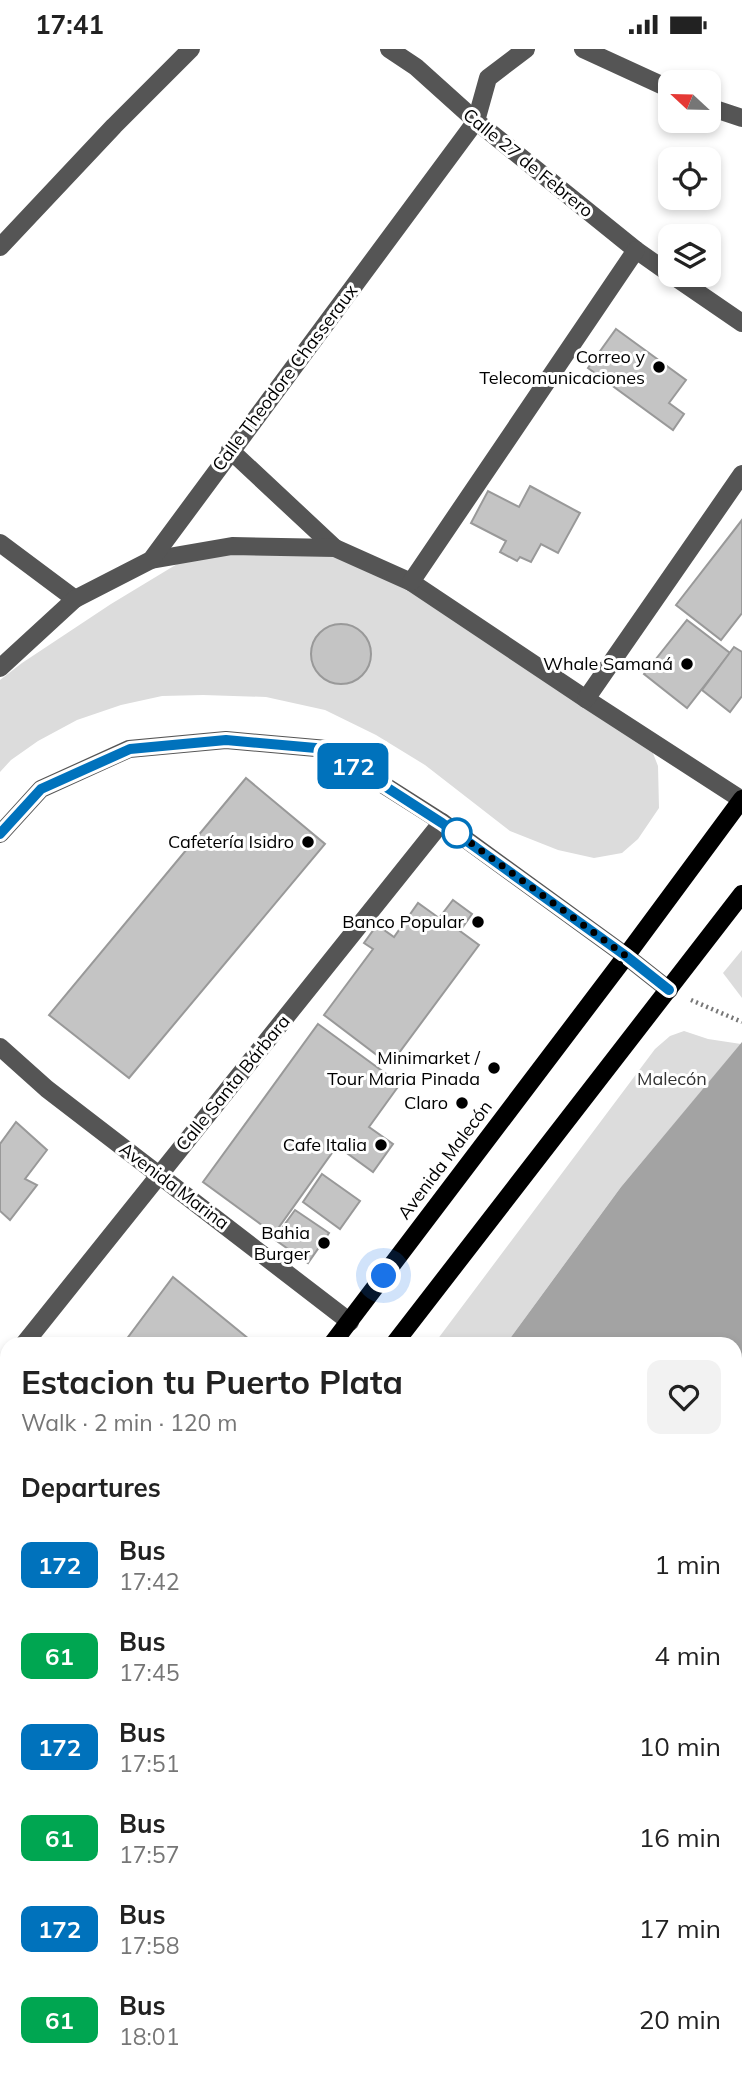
<!DOCTYPE html>
<meta charset="utf-8">
<style>
body{margin:0;font-family:Mulish,sans-serif;background:#f2f2f2;color:#222;height:100vh;display:flex;flex-direction:column;font-size:26px;white-space:nowrap}
*{box-sizing:border-box;margin:0}
p{font-size:23px;color:#767676}
.icon{flex:none;width:38px;height:38px;fill:none;stroke:currentColor;stroke-width:2;stroke-linecap:round;stroke-linejoin:round}
.map{position:relative;flex:1;overflow:hidden}
.details{position:absolute;left:0px;top:1288px;width:742px;height:742px;display:flex;flex-direction:column;background:#fff;border-radius:21px 21px 0 0;box-shadow:0 4px 10px #0003}
.details>*{flex:none}
.badge{padding:0 14px;border-radius:10px;font-size:24px;line-height:46px}
.needle{width:46px;rotate:292deg}
.tools{position:absolute;left:658px;top:21px;display:grid;gap:14px}
.tools a{display:grid;place-items:center;width:63px;height:63px;border-radius:14px;background:#fff;box-shadow:0 4px 10px #0003;font-size:35px}
.you{position:absolute;width:35px;height:35px;margin:-18px;border:5px solid #fff;border-radius:50%;background:#1a73e8;box-shadow:0 0 0 10px #1a73e833}
.map>.badge{position:absolute;translate:-50% -50%;box-shadow:0 0 0 4px #fff}
h2{padding:0 21px;font-size:26px;line-height:63px}
.round{display:grid;place-items:center;flex:none;width:74px;height:74px;border-radius:14px;background:#f2f2f2}
.head{display:flex;align-items:center;justify-content:space-between;height:119px;padding:0 21px}
h1{font-size:33px;font-weight:700;line-height:52px}
ul{padding:0;list-style:none}
li{display:flex;align-items:center;gap:21px;height:91px;padding:0 21px}
li div{flex:1}
li b{display:block;font-size:26px}
li em{font-style:normal}
li .badge{min-width:77px;font-weight:700;text-align:center}
.status{display:flex;justify-content:space-between;align-items:center;height:49px;padding:0 35px;background:#fff;direction:ltr}
.status svg{height:19px;fill:currentColor}
.map>svg:first-child{display:block}
.green{fill:#dcdcdc}
.water{fill:#a3a3a3}
.building{fill:#c4c4c4;stroke:#999;stroke-width:2}
.lines{fill:none;stroke-linecap:round;stroke-linejoin:round}
.path{stroke:#777;stroke-width:4.5;stroke-dasharray:2 3.5;stroke-linecap:butt}
.minor{stroke:#555;stroke-width:18}
.major{stroke:#000;stroke-width:18}
.line-casing{stroke:#fff;stroke-width:16}
.line{stroke:#0072bc;stroke-width:10}
.walk{stroke:#000;stroke-width:7;stroke-dasharray:0 12.6}
.poi-dot{fill:#000;stroke:#fff;stroke-width:2.5}
.stop-dot{fill:#fff;stroke:#0072bc;stroke-width:3.5}
.labels{text-anchor:middle;stroke-width:6;stroke-linejoin:round;paint-order:stroke}
.street-label{font-size:18px;fill:#000;stroke:#fff}
.poi-label{font-size:18px;fill:#000;stroke:#fff;text-anchor:end}
.park-label{font-size:18px;fill:#333;stroke:#fff}
</style>
<div class="status"><b>17:41</b><svg viewBox="0 0 49 12"><path d="M0 12V9h3v3zM5 12V6h3v6zM10 12V3h3v9zM15 12V0h3v12zM26 1h20v11H26zM47 4h2v5h-2z"/></svg></div>
<div class="map">
<svg width="742" height="2030" viewBox="0 0 742 2030">
<rect width="100%" height="100%" fill="#fff"/>
<!-- green -->
<g class="green">
<path d="M246 496 365 512 645 684 658 717 659 759 638 790 622 804 594 809 558 801 510 782 425 716 376 686 325 661 266 648 203 646 162 647 121 656 77 671 38 692 11 711 0 723V631L22 614 111 555 192 506Z"/>
<path d="M742 901V949L723 924Z"/>
<path d="M684 982 708 990 741 995 621 1138 506 1295H434L655 1000 670 987Z"/>
<path d="M23 2023H206L209 2030H23Z"/>
</g>
<!-- water -->
<path class="water" d="M742 993V2030H209L206 2023H735V1295H506L621 1138Z"/>
<!-- building -->
<g class="building">
<path d="M616 280 686 331 669 354 684 365 673 381 588 319Z"/>
<path d="M530 437 580 464 558 504 541 495 531 513 520 508 517 512 500 503 506 492 471 474 488 442 519 458Z"/>
<path d="M742 471V564L721 591 676 556Z"/>
<path d="M687 571 730 604 687 659 644 625Z"/>
<circle cx="341" cy="605" r="30"/>
<path d="M734 598 742 603V647L730 663 702 641Z"/>
<path d="M246 729 325 795 129 1029 49 966Z"/>
<path d="M453 851 472 865 460 882 479 896 390 1016 324 966 373 900 364 894 377 876 394 888 418 854 439 869Z"/>
<path d="M318 975 400 1035 369 1078 393 1095 373 1123 337 1097 274 1185 203 1133Z"/>
<path d="M16 1073 47 1101 25 1130 37 1136 10 1171 0 1162V1095Z"/>
<path d="M322 1125 360 1152 340 1180 303 1153Z"/>
<path d="M295 1161 329 1184 308 1214 274 1190Z"/>
<path d="M173 1228 255 1295H123Z"/>
<path d="M0 1489 7 1495V1615L0 1625Z"/>
</g>
<g class="lines">
<!-- path -->
<path class="path" d="M691 951 742 973"/>
<!-- minor -->
<g class="minor">
<path d="M389 0 416 18 476 72 636 201 670 225"/>
<path d="M583 0 670 40"/>
<path d="M709 58 742 69"/>
<path d="M0 198 114 77 191 0"/>
<path d="M672 226 742 274"/>
<path d="M230 401 335 499"/>
<path d="M0 494 75 550"/>
<path d="M151 511 232 497 335 499 411 533 586 650 742 751"/>
<path d="M411 533 636 201"/>
<path d="M0 619 75 550 151 511 476 72 488 29 526 0"/>
<path d="M586 650 742 425"/>
<path d="M0 785 41 740 129 700 226 691 327 700 442 773 626 907 669 941"/>
<path d="M0 998 47 1040 350 1273"/>
<path d="M24 1295 442 773"/>
<path d="M0 1325 7 1316"/>
<path d="M0 1444 7 1450"/>
<path d="M0 1781 7 1788"/>
<path d="M0 1857 7 1858"/>
</g>
<!-- major -->
<g class="major">
<path d="M332 1295 626 907 742 750"/>
<path d="M394 1295 742 845"/>
<path d="M0 1752 7 1739"/>
<path d="M0 1912 7 1885"/>
</g>
</g>
<g class="lines">
<!-- line casing -->
<g class="line-casing">
<path id="line" d="M0 785 41 740 130 700 226 691 327 700 442 774 626 907 669 941"/>
</g>
<!-- line -->
<use href="#line" class="line"/>
<!-- walk -->
<path class="walk" d="M384 1227 626 907 457 784"/>
</g>
<!-- markers -->
<g class="poi-dot">
<circle cx="659" cy="318" r="7"/>
<circle cx="687" cy="615" r="7"/>
<circle cx="308" cy="793" r="7"/>
<circle cx="478" cy="873" r="7"/>
<circle cx="494" cy="1019" r="7"/>
<circle cx="462" cy="1054" r="7"/>
<circle cx="381" cy="1096" r="7"/>
<circle cx="324" cy="1194" r="7"/>
</g>
<circle class="stop-dot" cx="457" cy="784" r="14"/>
<g class="labels">
<!-- street labels -->
<g class="street-label">
<text transform="translate(528 114) rotate(39)" y="6">Calle 27 de Febrero</text>
<text transform="translate(285 329) rotate(-53)" y="6">Calle Theodore Chasseraux</text>
<text transform="translate(233 1034) rotate(-51)" y="6">Calle Santa Bárbara</text>
<text transform="translate(445 1111) rotate(-53)" y="6">Avenida Malecón</text>
<text transform="translate(174 1137) rotate(37)" y="6">Avenida Marina</text>
</g>
<!-- poi labels -->
<g class="poi-label">
<text x="645" y="314">Correo y<tspan x="645" dy="21">Telecomunicaciones</tspan></text>
<text x="673" y="621">Whale Samaná</text>
<text x="294" y="799">Cafetería Isidro</text>
<text x="464" y="879">Banco Popular</text>
<text x="480" y="1015">Minimarket /<tspan x="480" dy="21">Tour Maria Pinada</tspan></text>
<text x="448" y="1060">Claro</text>
<text x="367" y="1102">Cafe Italia</text>
<text x="310" y="1190">Bahia<tspan x="310" dy="21">Burger</tspan></text>
</g>
<!-- park labels -->
<g class="park-label">
<text x="672" y="1036">Malecón</text>
</g>
</g>
</svg>
<div class="tools">
<a><svg class="needle" viewBox="-14 -14 28 28"><path d="M0-13l5 13h-10z" fill="#e53935"/><path d="M0 13l5-13h-10z" fill="#767676"/></svg></a>
<a><svg class="icon" aria-label="locate" viewBox="0 0 24 24"><circle cx="12" cy="12" r="6"/><path d="M12 2v4M12 18v4M2 12h4M18 12h4"/></svg></a>
<a><svg class="icon" aria-label="layers" viewBox="0 0 24 24"><path d="M12 4l9 5-9 5-9-5zM3 14l9 5 9-5"/></svg></a>
</div>
<div class="you" style="left:384px;top:1227px"></div>
<b class="badge" style="left:353px;top:717px;background:#0072bc;color:#fff">172</b>
<section class="details">
<div class="head"><div><h1>Estacion tu Puerto Plata</h1><p>Walk · 2 min · 120 m</p></div><a class="round"><svg class="icon" aria-label="heart" viewBox="0 0 24 24"><path d="M12 20l-8-8c-3-5 5-10 8-4 3-6 11-1 8 4z"/></svg></a></div>
<h2>Departures</h2>
<ul>
<li><span class="badge" style="background:#0072bc;color:#fff">172</span><div><b>Bus</b><p>17:42</p></div><em>1 min</em></li>
<li><span class="badge" style="background:#00a651;color:#fff">61</span><div><b>Bus</b><p>17:45</p></div><em>4 min</em></li>
<li><span class="badge" style="background:#0072bc;color:#fff">172</span><div><b>Bus</b><p>17:51</p></div><em>10 min</em></li>
<li><span class="badge" style="background:#00a651;color:#fff">61</span><div><b>Bus</b><p>17:57</p></div><em>16 min</em></li>
<li><span class="badge" style="background:#0072bc;color:#fff">172</span><div><b>Bus</b><p>17:58</p></div><em>17 min</em></li>
<li><span class="badge" style="background:#00a651;color:#fff">61</span><div><b>Bus</b><p>18:01</p></div><em>20 min</em></li>
</ul>
</section>
</div>
